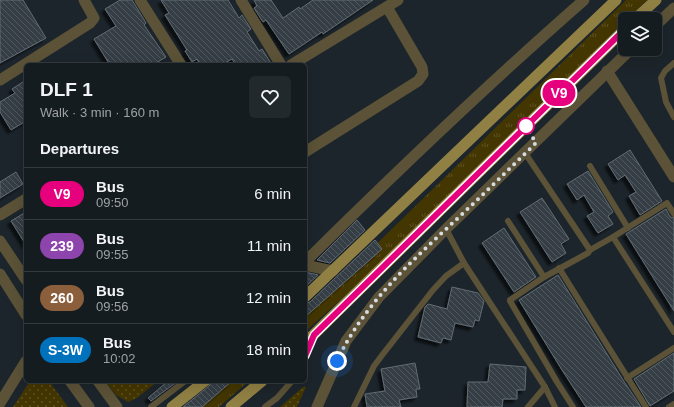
<!DOCTYPE html>
<meta charset="utf-8">
<style>
body{margin:0;font-family:Arial,sans-serif;background:#22292d;color:#f1f3f6;height:100vh;display:flex;flex-direction:column;font-size:15px;white-space:nowrap}
*{box-sizing:border-box;margin:0}
p{font-size:13px;color:#9da1a5}
.icon{flex:none;width:22px;height:22px;fill:none;stroke:currentColor;stroke-width:2;stroke-linecap:round;stroke-linejoin:round}
.map{position:relative;flex:1;overflow:hidden}
.details{position:absolute;left:24px;top:63px;width:283px;height:320px;display:flex;flex-direction:column;background:#151c20;border-radius:6px;box-shadow:0 4px 16px #0002,0 0 0 1px #343a3e}
.details>*{flex:none}
.badge{padding:0 8px;border-radius:13px;font-size:14px;line-height:26px}
.buttons{position:absolute;left:618px;top:12px;display:grid;gap:8px}
.buttons a{display:grid;place-items:center;width:44px;height:44px;border-radius:6px;background:#151c20;box-shadow:0 4px 16px #0002,0 0 0 1px #343a3e;font-size:20px}
.you{position:absolute;width:20px;height:20px;margin:-10px;border:3px solid #fff;border-radius:50%;background:#1a73e8;box-shadow:0 0 0 6px #1a73e833}
.map>.badge{position:absolute;translate:-50% -50%;box-shadow:0 0 0 2px #fff}
h2{padding:0 16px;font-size:15px;line-height:36px}
.round{display:grid;place-items:center;flex:none;width:42px;height:42px;border-radius:6px;background:#22292d}
.overview{display:flex;align-items:center;justify-content:space-between;height:68px;padding:0 16px}
h1{font-size:19px;font-weight:600;line-height:30px}
ul{padding:0;list-style:none}
li{display:flex;align-items:center;gap:12px;height:52px;padding:0 16px;border-top:1px solid #343a3e}
li div{flex:1}
li b{display:block;font-size:15px}
li em{font-style:normal}
li .badge{min-width:44px;font-weight:700;text-align:center}
.map>svg:first-child{display:block}
.grass{fill:url(#grass-tufts)}
.park{fill:url(#park-dots)}
.building{fill:url(#building-back-hatch);stroke:#626c74;filter:url(#shadow)}
.lines{fill:none;stroke-linecap:round;stroke-linejoin:round}
.service{stroke:#5b5237;stroke-width:6}
.minor{stroke:#5b5237;stroke-width:11}
.tertiary{stroke:#5b5237;stroke-width:11}
.primary{stroke:#918044;stroke-width:11}
.line-casing{stroke:#fff;stroke-width:9}
.line{stroke:#e6007e;stroke-width:6}
.walk{stroke:#d6dce0;stroke-width:4;stroke-dasharray:0 7.2}
.stop-dot{fill:#fff;stroke:#e6007e;stroke-width:2}
</style>
<div class="map">
<svg width="674" height="407" viewBox="0 0 674 407">
<defs>
<pattern id="grass-tufts" width="24" height="20" patternUnits="userSpaceOnUse"><rect width="24" height="20" fill="#443600"/><path d="M3 7l-1-3M5 7V3M7 7l1-3M15 17l-1-3M17 17v-4M19 17l1-3" fill="none" stroke="#5e5225"/></pattern>
<pattern id="park-dots" width="8" height="8" patternUnits="userSpaceOnUse"><rect width="8" height="8" fill="#443600"/><path d="M2 2h.1M6 6h.1" fill="none" stroke="#5e5225" stroke-width="1.8" stroke-linecap="round"/></pattern>
<pattern id="building-back-hatch" width="6" height="6" patternUnits="userSpaceOnUse"><rect width="6" height="6" fill="#343d44"/><path d="M-1 5l2 2M0 0l6 6M5-1l2 2" fill="none" stroke="#51585f"/></pattern>
<filter id="shadow"><feDropShadow dx="-3.5" dy="3.5" stdDeviation="1" flood-color="#0009"/></filter>
</defs>
<rect width="100%" height="100%" fill="#1c252b"/>
<!-- grass -->
<g class="grass">
<path d="M626 0H647L627 19H625V21L372 271 305 332V314Z"/>
<path d="M230 381H249L219 407H197Z"/>
</g>
<!-- park -->
<g class="park">
<path d="M30 381H49L68 407H13Z"/>
<path d="M105 381H158L137 398 128 402 116 395Z"/>
<path d="M303 387H306L297 407H280Z"/>
</g>
<!-- building -->
<g class="building">
<path d="M0 0H23L46 38 0 63Z"/>
<path d="M120 0H132L146 23 144 25 166 57 153 65H110L94 39 116 26 105 9Z"/>
<path d="M161 0H228L239 18 242 15 251 29 247 32 259 51 262 49 272 65H236L232 59 221 65H200L197 59 192 62 185 51 187 50 165 15 169 13Z"/>
<path d="M254 0H271L283 18 299 7 300 9 313 0H373L323 34 322 32 289 54 266 20 263 22 254 8 257 6Z"/>
<path d="M26 80V121L11 130 0 112V102L15 93 12 89Z"/>
<path d="M630 150 662 201 640 215 629 196 636 192 625 175 618 180 608 164Z"/>
<path d="M588 171 613 212 608 216 613 224 598 233 587 216 594 212 584 195 577 200 567 184Z"/>
<path d="M16 172 23 184 0 198V182Z"/>
<path d="M542 198 569 239 561 244 566 253 552 262 520 212Z"/>
<path d="M666 209 670 217 674 218V311L626 234Z"/>
<path d="M26 212V245L11 221Z"/>
<path d="M357 220 365 230 330 263 317 260Z"/>
<path d="M504 228 536 277 514 292 482 243Z"/>
<path d="M375 240 382 249 305 317V304L310 302Z"/>
<path d="M305 272 318 275 305 287Z"/>
<path d="M558 275 623 380 641 407H586L562 370 519 300Z"/>
<path d="M452 287 478 293 484 301 479 321 475 320 473 327 455 323 451 340 443 338 441 343 418 337 425 307 428 304 447 309Z"/>
<path d="M674 353V391L650 406 634 379Z"/>
<path d="M415 363 420 389H416L417 397 399 400 401 407H367L365 394 385 391 381 369Z"/>
<path d="M490 364 526 367 525 390H517V399H503L502 407H467L468 382H488Z"/>
<path d="M168 381H178L151 401 148 398Z"/>
<path d="M212 381H232L202 407H183L209 386Z"/>
</g>
<g class="lines">
<!-- service -->
<g class="service">
<path d="M674 63 665 71 661 78 666 102 674 117"/>
<path d="M525 153 590 250 588 253 544 277 510 300V301L557 382 573 407"/>
<path d="M590 166 628 228"/>
<path d="M508 221 544 277"/>
<path d="M446 229 464 263 545 387 555 407"/>
<path d="M613 237 667 203 674 214"/>
<path d="M590 250 613 237 674 332"/>
<path d="M559 268 646 407"/>
<path d="M305 356 312 340"/>
<path d="M627 378 674 348"/>
<path d="M151 407 185 381"/>
<path d="M265 407 277 398 292 381"/>
<path d="M354 407 374 366 383 354 433 290 446 276 464 263"/>
<path d="M528 407 545 387"/>
<path d="M669 407 674 404"/>
</g>
<!-- minor -->
<g class="minor">
<path d="M140 0 181 65"/>
<path d="M241 0 281 65"/>
<path d="M291 65 398 0"/>
<path d="M0 80 90 23 94 18 84 0"/>
<path d="M305 152 418 81 423 74 422 67 387 7"/>
<path d="M0 215 26 199"/>
<path d="M305 265 333 271"/>
</g>
<!-- tertiary -->
<g class="tertiary">
<path d="M655 26 674 8"/>
<path d="M607 71 674 177"/>
<path d="M0 241 26 280"/>
<path d="M305 262C396 172 488 84 584 0"/>
<path d="M0 274 26 315"/>
<path d="M70 381 89 407"/>
<path d="M98 381 117 407"/>
<path d="M0 403 26 361"/>
<path d="M317 407 346 341 379 297 446 229 631 49"/>
</g>
<!-- primary -->
<g class="primary">
<path d="M635 19 656 0"/>
<path d="M305 297 616 0"/>
<path d="M305 343 625 29"/>
<path d="M172 407 205 381"/>
<path d="M231 407 262 381"/>
</g>
</g>
<g class="lines">
<!-- line casing -->
<g class="line-casing">
<path id="line" d="M305 356 314 335 625 29"/>
</g>
<!-- line -->
<use href="#line" class="line"/>
<!-- walk -->
<path class="walk" d="M337 361C364 303 413 260 459 217 485 193 510 168 536 143L526 126"/>
</g>
<!-- markers -->
<circle class="stop-dot" cx="526" cy="126" r="8"/>
</svg>
<div class="buttons">
<a><svg class="icon" aria-label="layers" viewBox="0 0 24 24"><path d="M12 4l9 5-9 5-9-5zM3 14l9 5 9-5"/></svg></a>
</div>
<div class="you" style="left:337px;top:361px"></div>
<b class="badge" style="left:559px;top:93px;background:#e6007e;color:#fff">V9</b>
<section class="details">
<div class="overview"><div><h1>DLF 1</h1><p>Walk · 3 min · 160 m</p></div><a class="round"><svg class="icon" aria-label="heart" viewBox="0 0 24 24"><path d="M12 20l-8-8c-3-5 5-10 8-4 3-6 11-1 8 4z"/></svg></a></div>
<h2>Departures</h2>
<ul>
<li><span class="badge" style="background:#e6007e;color:#fff">V9</span><div><b>Bus</b><p>09:50</p></div><em>6 min</em></li>
<li><span class="badge" style="background:#8e44ad;color:#fff">239</span><div><b>Bus</b><p>09:55</p></div><em>11 min</em></li>
<li><span class="badge" style="background:#8b5e3c;color:#fff">260</span><div><b>Bus</b><p>09:56</p></div><em>12 min</em></li>
<li><span class="badge" style="background:#0072bc;color:#fff">S-3W</span><div><b>Bus</b><p>10:02</p></div><em>18 min</em></li>
</ul>
</section>
</div>
